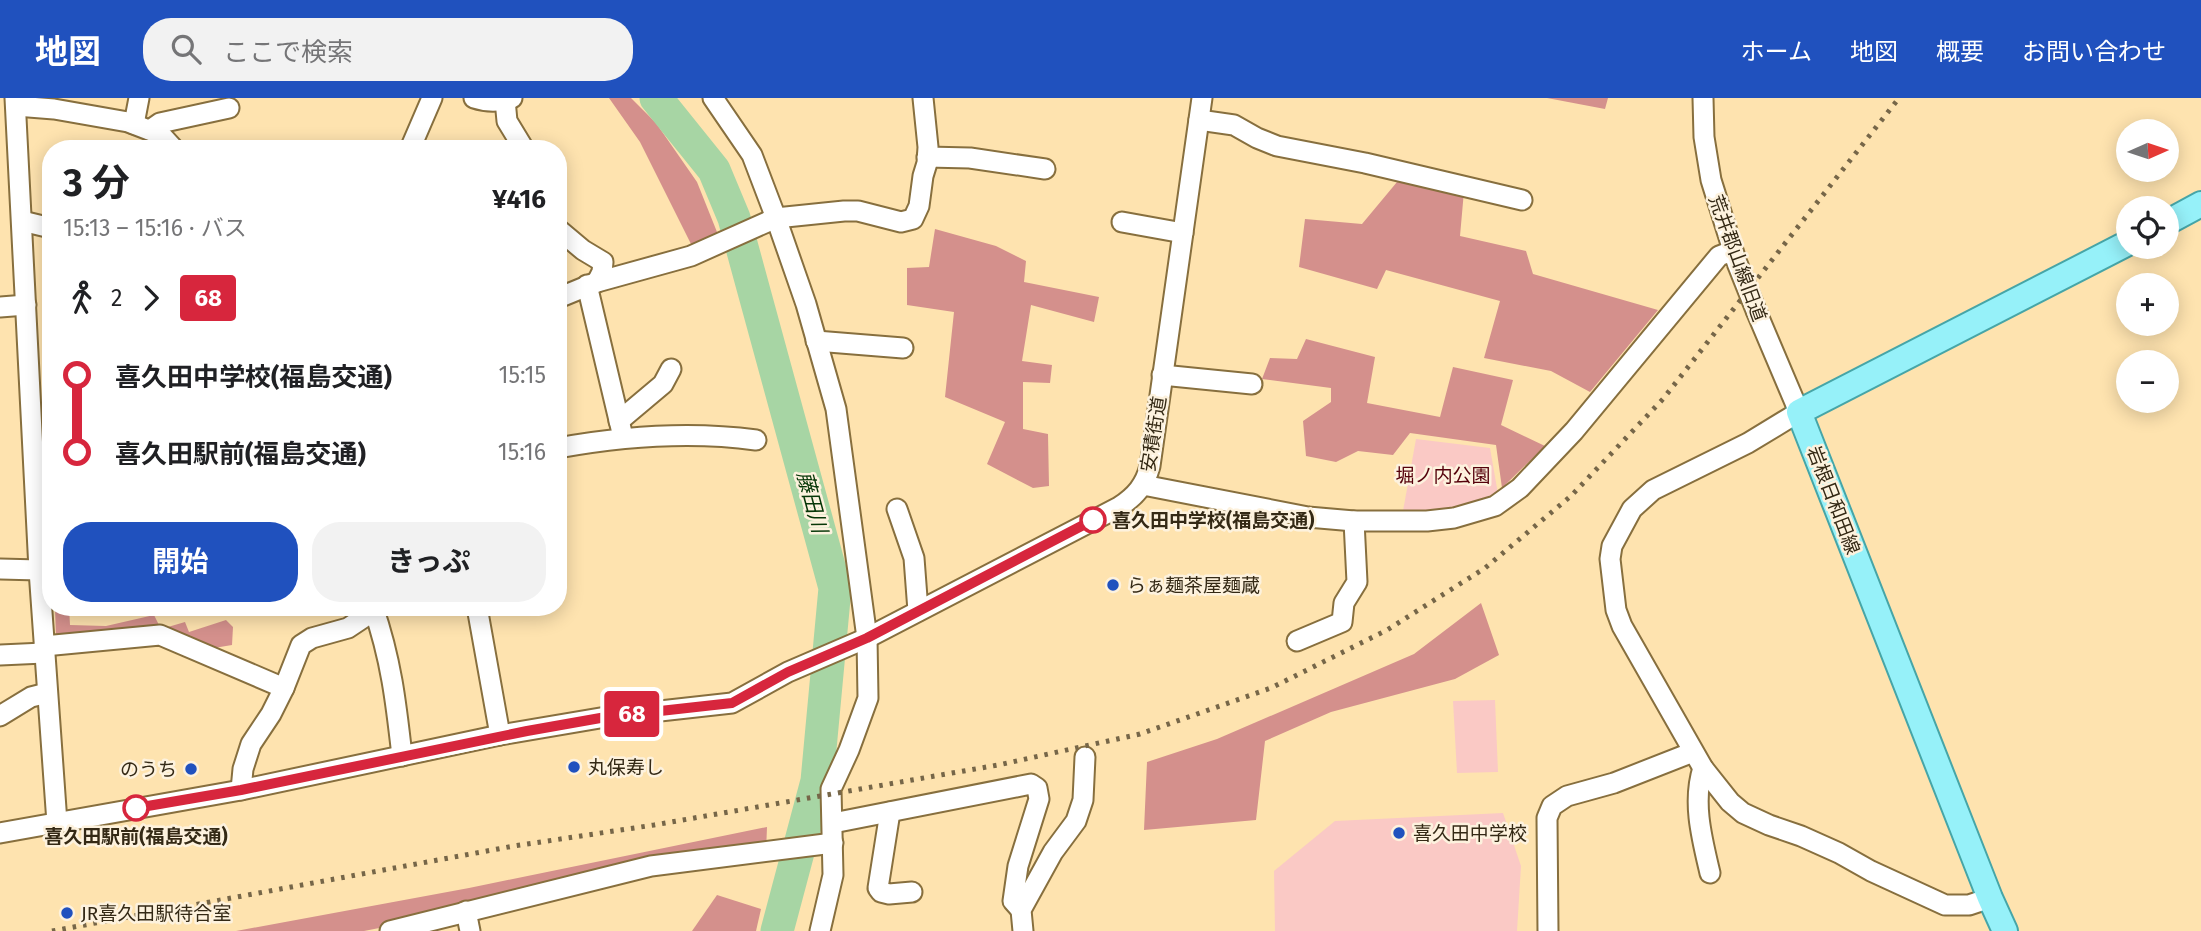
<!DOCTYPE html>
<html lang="ja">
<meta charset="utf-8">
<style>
body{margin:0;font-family:"Fira Sans","Noto Sans JP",sans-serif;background:#f2f2f2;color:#202124;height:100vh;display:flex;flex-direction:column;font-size:26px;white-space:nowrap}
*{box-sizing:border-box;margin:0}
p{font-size:23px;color:#757577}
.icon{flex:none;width:38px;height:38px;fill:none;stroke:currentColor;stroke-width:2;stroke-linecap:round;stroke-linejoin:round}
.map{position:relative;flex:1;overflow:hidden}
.side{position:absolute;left:42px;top:42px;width:525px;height:476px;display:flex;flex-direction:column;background:#fff;border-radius:28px;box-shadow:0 4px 18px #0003}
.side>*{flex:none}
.badge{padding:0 14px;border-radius:5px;font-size:24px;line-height:46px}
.needle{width:46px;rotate:87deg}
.tools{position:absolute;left:2116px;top:21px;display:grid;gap:14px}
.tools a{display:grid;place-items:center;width:63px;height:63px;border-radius:50%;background:#fff;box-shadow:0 4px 18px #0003;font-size:35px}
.map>.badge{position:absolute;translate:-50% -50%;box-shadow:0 0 0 4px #fff}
.legs{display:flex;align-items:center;gap:10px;height:77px;padding:0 21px;font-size:23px}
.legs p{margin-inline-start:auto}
.headline{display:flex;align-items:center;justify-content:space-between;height:119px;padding:0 21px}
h1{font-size:38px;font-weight:700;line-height:52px}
.action{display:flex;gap:14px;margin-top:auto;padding:14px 21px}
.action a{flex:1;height:80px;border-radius:28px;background:#2051be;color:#fff;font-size:28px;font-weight:700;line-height:80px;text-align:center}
.action a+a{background:#f2f2f2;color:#202124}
ul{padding:0 21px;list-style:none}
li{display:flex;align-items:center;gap:24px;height:77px;font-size:26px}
li i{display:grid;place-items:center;width:10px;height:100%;margin:0 9px;background:currentColor}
li i::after{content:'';width:18px;height:18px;margin:-9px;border:5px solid;border-radius:50%;background:#fff}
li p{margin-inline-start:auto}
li:first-child i{background:linear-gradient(#0000 50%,currentColor 0)}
li:last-child i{background:linear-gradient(currentColor 50%,#0000 0)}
header{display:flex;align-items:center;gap:42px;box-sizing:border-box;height:98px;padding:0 35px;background:#2051be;color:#fff}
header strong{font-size:33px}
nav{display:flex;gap:38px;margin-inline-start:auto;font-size:24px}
.search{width:490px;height:63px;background:#f2f2f2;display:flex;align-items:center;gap:18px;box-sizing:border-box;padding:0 24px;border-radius:28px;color:#757577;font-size:26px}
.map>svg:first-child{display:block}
.green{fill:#fac9c5}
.forest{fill:#d4908c}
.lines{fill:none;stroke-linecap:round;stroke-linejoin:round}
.river{stroke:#a7d5a4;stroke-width:33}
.minor-casing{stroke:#876f3e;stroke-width:23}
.major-casing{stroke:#46a5a7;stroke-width:28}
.minor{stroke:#fff;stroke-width:19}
.major{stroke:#96f1f9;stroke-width:24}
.rail{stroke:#766648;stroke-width:5;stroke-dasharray:3.5 7;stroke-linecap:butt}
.minor-bridge-casing{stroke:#876f3e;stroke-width:23;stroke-linecap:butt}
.minor-bridge{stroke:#fff;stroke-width:19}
.line-1-casing{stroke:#fff;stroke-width:16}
.line-1{stroke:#d7263d;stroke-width:10}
.stop-1-dot{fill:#fff;stroke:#d7263d;stroke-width:3.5}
.poi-dot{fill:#2051be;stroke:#fdf2de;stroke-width:2.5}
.labels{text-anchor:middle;stroke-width:5;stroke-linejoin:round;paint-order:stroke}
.street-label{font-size:19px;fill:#342915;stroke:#fdf2de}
.park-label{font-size:19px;fill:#55010b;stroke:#fdf2de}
.stop-label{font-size:19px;font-weight:bold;fill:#342915;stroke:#fdf2de;text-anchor:start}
.poi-label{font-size:19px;fill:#342915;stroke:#fdf2de;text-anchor:start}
.water-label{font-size:21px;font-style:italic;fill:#063707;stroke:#fdf2de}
</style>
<header>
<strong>地図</strong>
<div class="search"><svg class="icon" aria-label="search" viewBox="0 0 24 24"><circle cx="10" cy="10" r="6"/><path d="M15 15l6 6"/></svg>ここで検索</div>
<nav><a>ホーム</a><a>地図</a><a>概要</a><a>お問い合わせ</a></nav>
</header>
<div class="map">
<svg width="2201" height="833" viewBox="0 0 2201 833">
<rect width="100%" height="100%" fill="#fee3af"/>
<!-- green -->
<g class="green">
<path d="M1416 341 1490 350 1498 396 1426 417 1403 413Z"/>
<path d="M1495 602 1498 674 1457 675 1453 603Z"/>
<path d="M1503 715 1521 768 1517 833H1275L1274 773 1335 723Z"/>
</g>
<!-- forest -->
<g class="forest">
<path d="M609 0H631L656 25 697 84 719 139 693 150 640 44Z"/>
<path d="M1547 0H1608L1605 11Z"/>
<path d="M1397 84 1464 93 1460 138 1526 153 1533 176 1658 212 1590 294 1551 273 1484 260 1500 203 1386 172 1377 191 1299 169 1305 121 1362 126Z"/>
<path d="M935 131 996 148 1026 163 1024 184 1099 199 1094 224 1031 207 1022 263 1052 267 1050 285 1023 284V331L1048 336 1049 388 1033 390 987 366 1005 324 945 299 954 214 907 207V170L929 169Z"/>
<path d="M1306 241 1375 259 1367 305 1440 319 1453 269 1513 282 1501 327 1545 348 1502 390 1496 347 1410 335 1393 357 1358 353 1336 364 1306 358 1303 323 1331 304V290L1262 281 1270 260 1297 261Z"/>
<path d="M1481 505 1499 557 1455 581 1331 614 1265 643 1256 722 1144 732 1147 664 1217 641 1414 556Z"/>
<path d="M55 509H69L70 527 106 528 154 517 161 531 185 524 189 534 226 522 233 529 232 547 214 550 157 533 56 540Z"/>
<path d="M767 729 766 754 364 833H236L469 790Z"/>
<path d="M717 797 761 811 756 833H692Z"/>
</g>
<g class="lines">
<!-- river -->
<path class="river" d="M656 0 714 72 734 120 835 490 817 683 777 833"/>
<!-- minor casing -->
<g class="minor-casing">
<g id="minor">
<path d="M15 0 39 472 57 725"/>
<path d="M474 0C486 4 500 4 512 0"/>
<path d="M713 0 752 57 776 120 806 206 836 311 867 540 868 600 849 652 831 691 833 777 820 833"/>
<path d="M1703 0 1704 39 1711 82 1736 162"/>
<path d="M505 2 507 23 524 51"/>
<path d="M16 8 54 11 128 24 154 34 163 39 174 51"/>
<path d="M1199 22 1234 27 1257 40 1277 48 1365 65 1522 102"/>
<path d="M134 26 139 0"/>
<path d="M150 32 160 25 229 10"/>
<path d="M410 51 432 0"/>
<path d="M927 59 970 60 1045 71"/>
<path d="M22 123 51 130"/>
<path d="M1122 124 1183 135"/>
<path d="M558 131 583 152 603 164 602 174 597 184"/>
<path d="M587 187 623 339"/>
<path d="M558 200 597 184 691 158 776 120 844 113H858L901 124 913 121 919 108 923 78 927 65 928 49 923 0"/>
<path d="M0 209 26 207"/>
<path d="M1757 215 1799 314 1748 345 1653 392 1632 411 1612 448 1610 461 1616 512 1622 528 1703 670 1730 704 1743 715 1769 727 1801 738 1839 755 1871 773 1945 807H1969L1990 800"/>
<path d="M816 243 903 250"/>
<path d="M1162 277 1252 286"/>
<path d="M619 323 663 286 671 271"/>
<path d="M558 350C624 338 689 333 756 342"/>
<path d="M1143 387 1308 419 1354 423H1427L1454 420 1495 408 1520 390 1574 333 1719 158 1732 153"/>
<path d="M897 411 914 460 918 513"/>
<path d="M0 471 39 472"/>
<path d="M373 509C391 561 396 604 402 658"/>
<path d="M477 509 500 637"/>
<path d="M1297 543 1342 524 1344 505 1357 484 1354 423"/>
<path d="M44 548 160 537 284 590 301 547 312 540 348 530 363 520 373 509"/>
<path d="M0 557 44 555"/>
<path d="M0 618 31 599 47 595"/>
<path d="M1703 670C1692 704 1702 741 1710 775"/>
<path d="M241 692 243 671 251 646 271 616 284 590"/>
<path d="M890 714 878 790 881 794 889 796 912 794"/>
<path d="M833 725 1031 686 1037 690 1039 701 1018 768 1013 803 1021 812"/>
<path d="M0 735 241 692 500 637 606 619 732 605 788 574 867 540 1119 409C1136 398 1145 387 1150 368L1202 0"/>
<path d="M466 813 470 833"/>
<path d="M390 833 651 768 833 745"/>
<path d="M1023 833 1021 812 1053 754 1076 723 1083 702 1085 659"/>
<path d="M1548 833 1547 720 1552 708 1567 698 1614 685 1693 654"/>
</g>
</g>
<!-- major casing -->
<g class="major-casing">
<g id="major">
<path d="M2166 125 2201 106"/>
<path d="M2005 833 1990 800 1799 314 2128 145"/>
</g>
</g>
<!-- minor -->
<use href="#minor" class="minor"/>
<!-- major -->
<use href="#major" class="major"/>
<!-- rail -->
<path class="rail" d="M52 833 514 748 654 727 998 667 1140 636 1271 590 1387 532 1485 470 1571 398 1663 301 1899 0"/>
<!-- minor-bridge casing -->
<g class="minor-bridge-casing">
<path id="minor-bridge" d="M1737 165 1757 215"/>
</g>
<!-- minor-bridge -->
<use href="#minor-bridge" class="minor-bridge"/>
</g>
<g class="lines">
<!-- line-1 casing -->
<g class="line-1-casing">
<path id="line-1" d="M136 710 241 692 527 633 606 619 732 605 788 574 867 540 1093 422"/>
</g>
<!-- line-1 -->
<use href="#line-1" class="line-1"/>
</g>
<!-- markers -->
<g class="stop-1-dot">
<circle cx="1093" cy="422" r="12"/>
<circle cx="136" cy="710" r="12"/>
</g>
<g class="poi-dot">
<circle cx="1113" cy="487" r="7"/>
<circle cx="574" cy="669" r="7"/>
<circle cx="191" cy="671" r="7"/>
<circle cx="1399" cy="735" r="7"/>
<circle cx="67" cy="815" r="7"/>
</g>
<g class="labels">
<!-- street labels -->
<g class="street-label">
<text transform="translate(1738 160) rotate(70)" y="7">荒井郡山線旧道</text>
<text transform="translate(1153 336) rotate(-81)" y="7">安積街道</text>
<text transform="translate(1834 402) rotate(69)" y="7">岩根日和田線</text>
</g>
<!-- park labels -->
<g class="park-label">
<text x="1443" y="384">堀ノ内公園</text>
</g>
<!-- stop labels -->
<g class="stop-label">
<text x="1112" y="429">喜久田中学校(福島交通)</text>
<text x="136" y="745" text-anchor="middle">喜久田駅前(福島交通)</text>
</g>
<!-- poi labels -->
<g class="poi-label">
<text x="1127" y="494">らぁ麺茶屋麺蔵</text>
<text x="588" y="676">丸保寿し</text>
<text x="177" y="678" text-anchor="end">のうち</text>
<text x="1413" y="742">喜久田中学校</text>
<text x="81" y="822">JR喜久田駅待合室</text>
</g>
<!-- water labels -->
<g class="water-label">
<text transform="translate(812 404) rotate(75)" y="7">藤田川</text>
</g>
</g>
</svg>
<div class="tools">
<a><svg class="needle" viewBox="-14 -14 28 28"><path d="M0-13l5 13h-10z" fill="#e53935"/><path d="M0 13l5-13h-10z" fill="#757577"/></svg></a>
<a><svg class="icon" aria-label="locate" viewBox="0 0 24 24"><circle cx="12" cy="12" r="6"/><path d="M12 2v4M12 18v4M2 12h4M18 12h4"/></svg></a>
<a>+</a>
<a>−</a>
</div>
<b class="badge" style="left:632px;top:616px;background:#d7263d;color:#fff">68</b>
<section class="side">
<div class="headline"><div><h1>3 分</h1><p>15:13 – 15:16 · バス</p></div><b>¥416</b></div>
<div class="legs"><svg class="icon" aria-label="walk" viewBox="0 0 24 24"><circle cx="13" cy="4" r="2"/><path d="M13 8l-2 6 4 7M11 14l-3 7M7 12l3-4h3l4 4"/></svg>2<svg class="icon" aria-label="forward" viewBox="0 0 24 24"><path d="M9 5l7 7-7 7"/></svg><b class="badge" style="background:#d7263d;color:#fff">68</b></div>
<ul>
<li><i style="color:#d7263d"></i><b>喜久田中学校(福島交通)</b><p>15:15</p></li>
<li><i style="color:#d7263d"></i><b>喜久田駅前(福島交通)</b><p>15:16</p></li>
</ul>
<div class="action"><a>開始</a><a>きっぷ</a></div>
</section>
</div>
